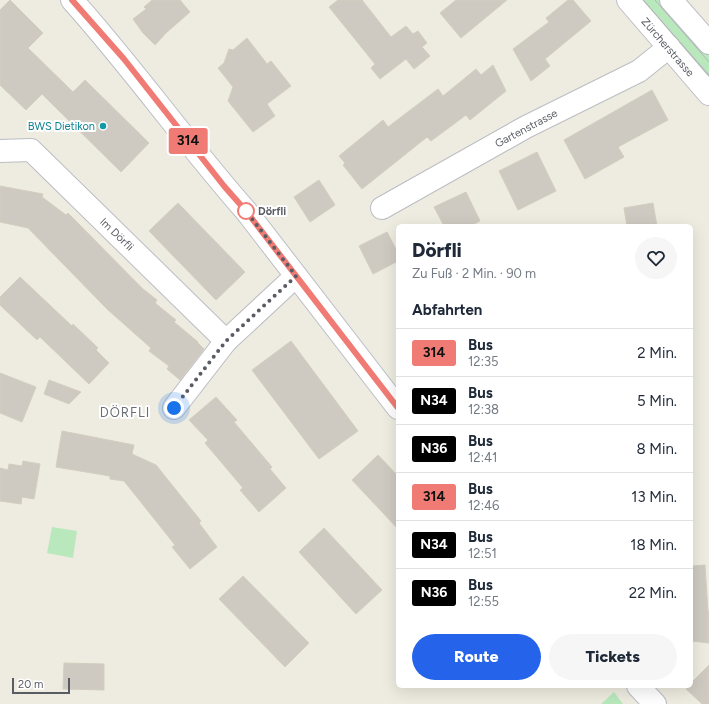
<!DOCTYPE html>
<html lang="de">
<meta charset="utf-8">
<style>
body{margin:0;font-family:Figtree,sans-serif;background:#f6f6f7;color:#1f2937;height:100vh;display:flex;flex-direction:column;font-size:15px;white-space:nowrap}
*{box-sizing:border-box;margin:0}
p{font-size:13px;color:#747a83}
.icon{flex:none;width:22px;height:22px;fill:none;stroke:currentColor;stroke-width:2;stroke-linecap:round;stroke-linejoin:round}
.map{position:relative;flex:1;overflow:hidden}
.side{position:absolute;left:396px;top:224px;width:297px;height:464px;display:flex;flex-direction:column;background:#fff;border-radius:6px;box-shadow:0 4px 16px #0002}
.side>*{flex:none}
.badge{padding:0 8px;border-radius:3px;font-size:14px;line-height:26px}
.scale{position:absolute;left:12px;bottom:10px;width:58px;box-sizing:border-box;padding-left:4px;border:2px solid #595c63;border-top:0;font-size:11px;line-height:14px;white-space:nowrap;color:#595c63;-webkit-text-stroke:3px #fff;paint-order:stroke}
.you{position:absolute;width:20px;height:20px;margin:-10px;border:3px solid #fff;border-radius:50%;background:#1a73e8;box-shadow:0 0 0 6px #1a73e833}
.map>.badge{position:absolute;translate:-50% -50%;box-shadow:0 0 0 2px #fff}
h2{padding:0 16px;font-size:15px;line-height:36px}
.round{display:grid;place-items:center;flex:none;width:42px;height:42px;border-radius:21px;background:#f6f6f7}
.summary{display:flex;align-items:center;justify-content:space-between;height:68px;padding:0 16px}
h1{font-size:19px;font-weight:800;line-height:30px}
.button{display:flex;gap:8px;margin-top:auto;padding:8px 16px}
.button a{flex:1;height:46px;border-radius:24px;background:#2563eb;color:#fff;font-size:16px;font-weight:800;line-height:46px;text-align:center}
.button a+a{background:#f6f6f7;color:#1f2937}
ul{padding:0;list-style:none}
li{display:flex;align-items:center;gap:12px;height:48px;padding:0 16px;border-top:1px solid #e0e1e3}
li div{flex:1}
li b{display:block;font-size:15px}
li em{font-style:normal}
li .badge{min-width:44px;font-weight:700;text-align:center}
.map>svg:first-child{display:block}
.green{fill:#b9e8bd}
.building{fill:#cecac1;stroke:#d3cebe}
.lines{fill:none;stroke-linecap:round;stroke-linejoin:round}
.street-casing{stroke:#bbbdc3;stroke-width:24}
.secondary-casing{stroke:#bbbec6;stroke-width:24}
.street{stroke:#fff;stroke-width:22}
.secondary{stroke:#fff;stroke-width:22}
.tram{stroke:#b4b5b6;stroke-width:1}
.line-casing{stroke:#fff;stroke-width:9}
.line{stroke:#f07b74;stroke-width:6}
.walk{stroke:#595c63;stroke-width:4;stroke-dasharray:0 7.2}
.culture-dot{fill:#0f9aa8;stroke:#fff;stroke-width:1.5}
.stop-dot{fill:#fff;stroke:#f07b74;stroke-width:2}
.labels{text-anchor:middle;stroke-width:4;stroke-linejoin:round;paint-order:stroke}
.street-label{font-size:11px;fill:#595c63;stroke:#fff}
.culture-label{font-size:11px;fill:#0d838f;stroke:#fff;text-anchor:end}
.stop-label{font-size:11px;font-weight:bold;fill:#595c63;stroke:#fff;text-anchor:start}
.quarter-label{font-size:13px;letter-spacing:1px;fill:#696e75;stroke:#fff}
</style>
<div class="map">
<svg width="709" height="704" viewBox="0 0 709 704">
<rect width="100%" height="100%" fill="#eeece0"/>
<!-- green -->
<g class="green">
<path d="M636 0H662L709 54V84Z"/>
<path d="M52 527 77 531 73 558 47 553Z"/>
<path d="M614 692 623 704H601Z"/>
</g>
<!-- building -->
<g class="building">
<path d="M10 0 43 33 28 48 73 92 85 80 149 143 121 172 42 94 26 110 0 85V10Z"/>
<path d="M152 0H180L190 12 166 33 155 45 143 33 133 19 146 9 144 7Z"/>
<path d="M338 0H362L391 37 406 26 413 34 418 31 427 43 422 47 430 56 414 69 406 59 380 79 371 68 375 64 329 7Z"/>
<path d="M456 0H507L461 38 440 13Z"/>
<path d="M568 0H573L591 21 545 59 550 66 531 81 513 49 549 22 546 18Z"/>
<path d="M247 38 267 64 271 61 291 86 267 104 275 116 253 132 228 101 233 87 218 68 224 63 229 49 233 50Z"/>
<path d="M493 65 506 91 470 120 466 115 431 141 427 137 362 189 343 165 345 163 339 156 383 120 388 127 438 89 443 96 476 69 481 75Z"/>
<path d="M652 90 668 120 618 147 624 157 585 179 564 140Z"/>
<path d="M537 152 556 191 518 210 499 171Z"/>
<path d="M319 180 335 205 310 222 294 197Z"/>
<path d="M0 186 43 194 42 197 66 215 68 213 143 289 157 300 155 303 176 320 174 322 198 342V343L204 349 180 380 167 369 169 366 149 351 151 348 107 309 28 228 0 222Z"/>
<path d="M466 192 480 221 470 226H444L434 207Z"/>
<path d="M178 203 245 272 216 300 149 231Z"/>
<path d="M653 203 657 226H627L624 208Z"/>
<path d="M387 232 398 253V261L373 274 359 246Z"/>
<path d="M20 277 72 326 73 324 98 348 96 350 109 363 89 384 40 337 37 340 0 305V297Z"/>
<path d="M291 341 358 431 319 459 252 370Z"/>
<path d="M0 373 36 387 22 422 0 413Z"/>
<path d="M49 380 81 392 69 404 44 394Z"/>
<path d="M216 397 237 420 234 422 272 467 270 469 286 488 259 512 240 490 243 488 205 443 208 440 189 420Z"/>
<path d="M62 431 134 445 132 454 156 465 201 521 199 523 217 547 190 569 172 547 175 545 124 481 110 479V476L56 467Z"/>
<path d="M378 455 398 476V529L352 480Z"/>
<path d="M23 461 40 464 34 499 22 497 21 504 0 501V468L8 470 9 464 22 466Z"/>
<path d="M324 528 382 590 356 614 299 552Z"/>
<path d="M705 565 708 611H709V643L691 641V566Z"/>
<path d="M243 576 309 643 285 667 219 599Z"/>
<path d="M64 663 104 664V690L63 689Z"/>
<path d="M709 665V704H702L686 689 691 686V683Z"/>
</g>
<g class="lines">
<!-- street casing -->
<g class="street-casing">
<g id="street">
<path d="M0 151 31 150 226 341"/>
<path d="M382 208 526 127 639 71 669 47"/>
<path d="M174 408 226 341 296 276"/>
</g>
</g>
<!-- secondary casing -->
<g class="secondary-casing">
<g id="secondary">
<path d="M72 0C133 68 186 143 246 211L398 408"/>
<path d="M628 0 709 94"/>
<path d="M671 0 709 43"/>
<path d="M638 686 655 704"/>
</g>
</g>
<!-- street -->
<use href="#street" class="street"/>
<!-- secondary -->
<use href="#secondary" class="secondary"/>
<!-- tram -->
<g class="tram">
<path d="M643 0 709 75"/>
<path d="M655 0 709 62"/>
</g>
</g>
<g class="lines">
<!-- line casing -->
<g class="line-casing">
<path id="line" d="M72 0 124 59 224 186 246 211 398 408"/>
</g>
<!-- line -->
<use href="#line" class="line"/>
<!-- walk -->
<path class="walk" d="M174 408 226 341 296 276 246 211"/>
</g>
<!-- markers -->
<circle class="culture-dot" cx="103" cy="126" r="4"/>
<circle class="stop-dot" cx="246" cy="211" r="8"/>
<g class="labels">
<!-- street labels -->
<g class="street-label">
<text transform="translate(668 47) rotate(49)" y="4">Zürcherstrasse</text>
<text transform="translate(526 128) rotate(-28)" y="4">Gartenstrasse</text>
<text transform="translate(117 234) rotate(44)" y="4">Im Dörfli</text>
</g>
<!-- culture labels -->
<g class="culture-label">
<text x="95" y="130">BWS Dietikon</text>
</g>
<!-- stop labels -->
<g class="stop-label">
<text x="258" y="215">Dörfli</text>
</g>
<!-- quarter labels -->
<g class="quarter-label">
<text x="125" y="417">DÖRFLI</text>
</g>
</g>
</svg>
<div class="scale">20 m</div>
<div class="you" style="left:174px;top:408px"></div>
<b class="badge" style="left:188px;top:141px;background:#f07b74;color:#111">314</b>
<section class="side">
<div class="summary"><div><h1>Dörfli</h1><p>Zu Fuß · 2 Min. · 90 m</p></div><a class="round"><svg class="icon" aria-label="heart" viewBox="0 0 24 24"><path d="M12 20l-8-8c-3-5 5-10 8-4 3-6 11-1 8 4z"/></svg></a></div>
<h2>Abfahrten</h2>
<ul>
<li><span class="badge" style="background:#f07b74;color:#111">314</span><div><b>Bus</b><p>12:35</p></div><em>2 Min.</em></li>
<li><span class="badge" style="background:#000;color:#fff">N34</span><div><b>Bus</b><p>12:38</p></div><em>5 Min.</em></li>
<li><span class="badge" style="background:#000;color:#fff">N36</span><div><b>Bus</b><p>12:41</p></div><em>8 Min.</em></li>
<li><span class="badge" style="background:#f07b74;color:#111">314</span><div><b>Bus</b><p>12:46</p></div><em>13 Min.</em></li>
<li><span class="badge" style="background:#000;color:#fff">N34</span><div><b>Bus</b><p>12:51</p></div><em>18 Min.</em></li>
<li><span class="badge" style="background:#000;color:#fff">N36</span><div><b>Bus</b><p>12:55</p></div><em>22 Min.</em></li>
</ul>
<div class="button"><a>Route</a><a>Tickets</a></div>
</section>
</div>
